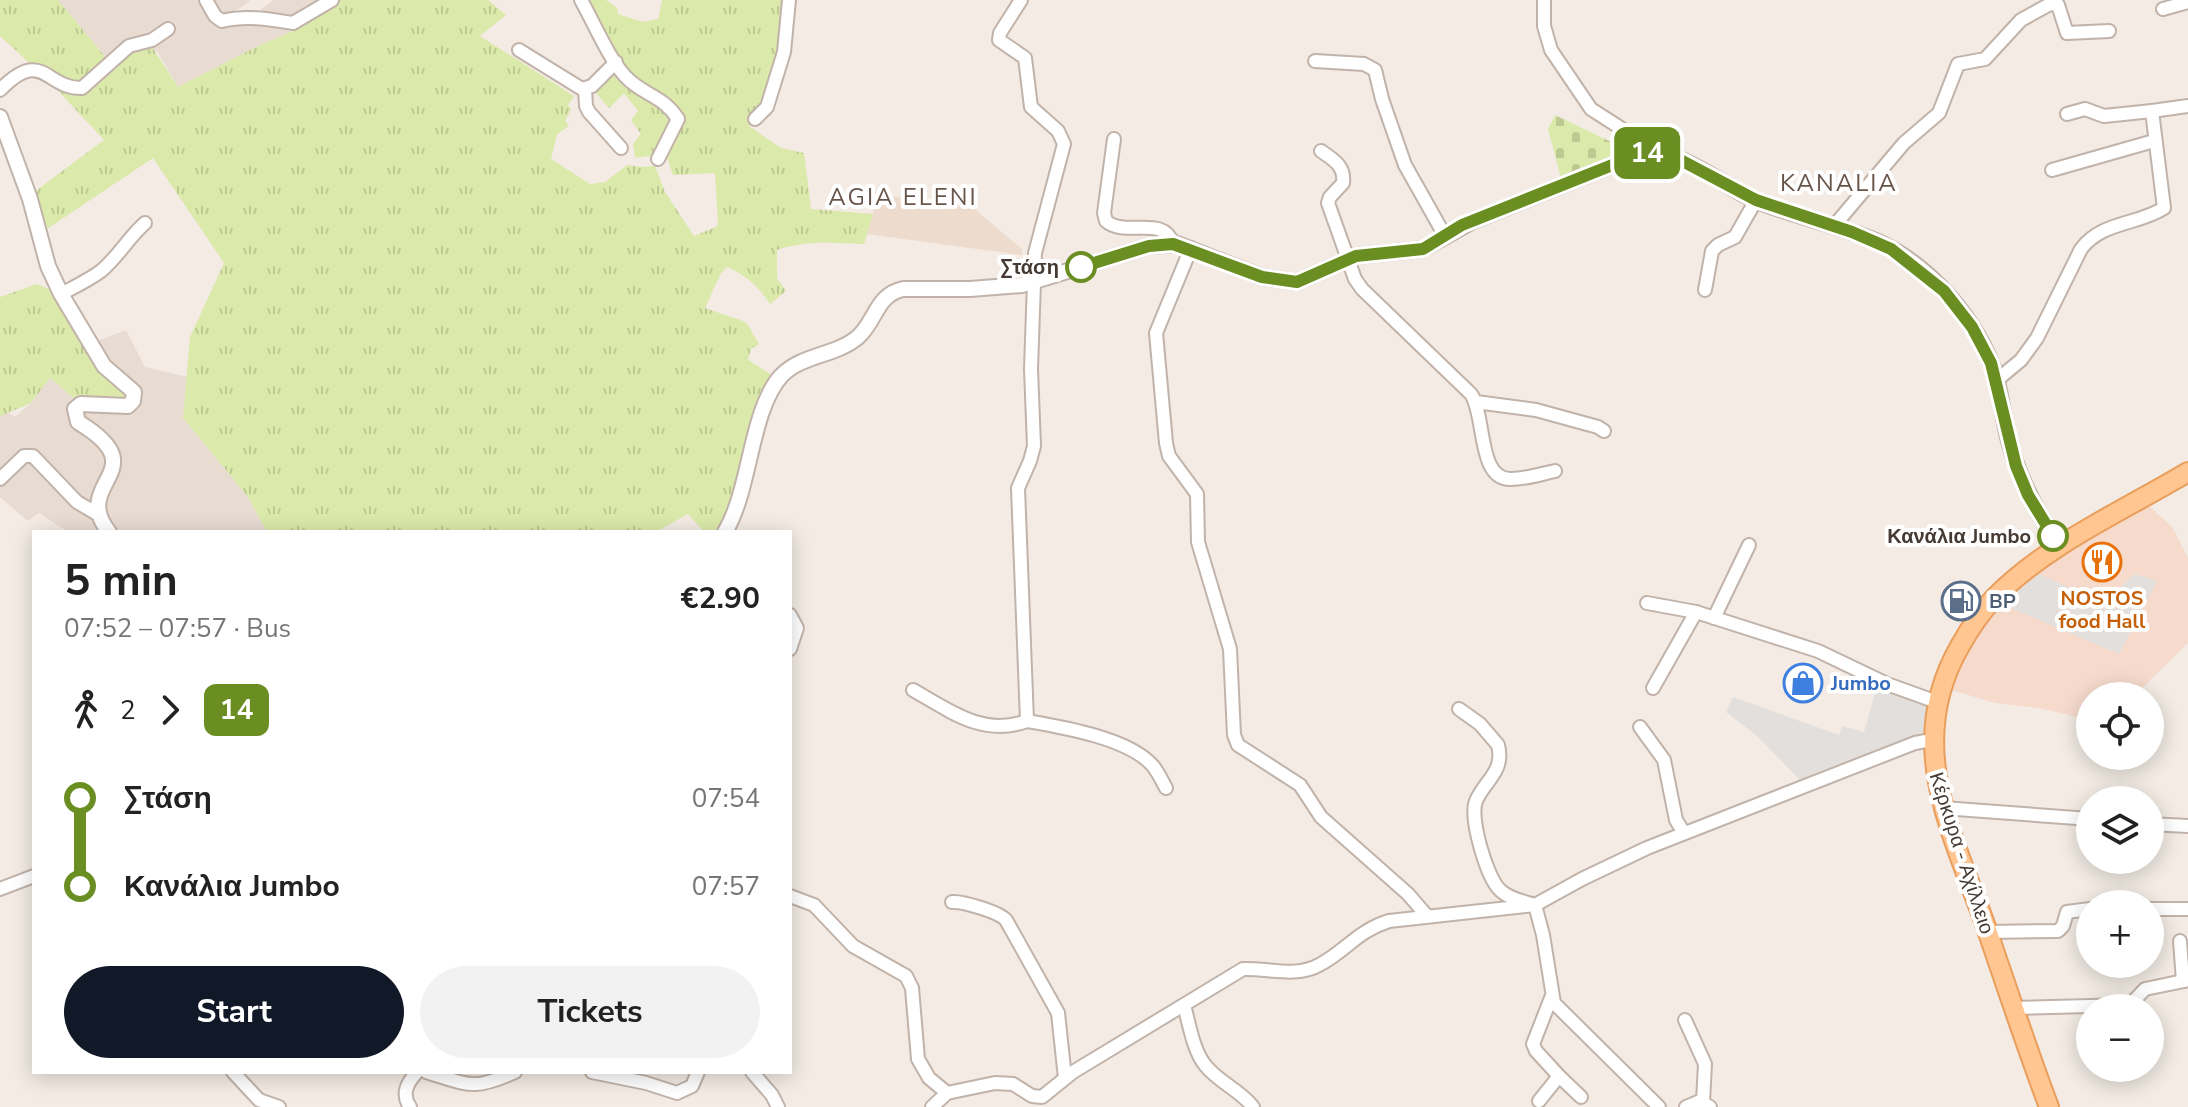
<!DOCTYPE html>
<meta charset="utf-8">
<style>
body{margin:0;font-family:"Nunito Sans",sans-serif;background:#f2f2f2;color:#222;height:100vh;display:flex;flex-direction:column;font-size:30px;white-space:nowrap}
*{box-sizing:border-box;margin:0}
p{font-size:26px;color:#767676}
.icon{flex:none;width:44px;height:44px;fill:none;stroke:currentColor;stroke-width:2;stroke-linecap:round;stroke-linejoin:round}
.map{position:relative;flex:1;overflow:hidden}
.drawer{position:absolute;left:32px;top:530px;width:760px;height:544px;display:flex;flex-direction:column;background:#fff;border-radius:0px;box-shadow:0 4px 20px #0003}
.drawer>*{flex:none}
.badge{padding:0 16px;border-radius:12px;font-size:28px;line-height:52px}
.tools{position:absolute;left:2076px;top:682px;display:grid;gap:16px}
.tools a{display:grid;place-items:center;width:88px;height:88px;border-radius:50%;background:#fff;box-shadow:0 4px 20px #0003;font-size:40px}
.map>.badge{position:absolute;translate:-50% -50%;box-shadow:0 0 0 4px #fff}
.legs{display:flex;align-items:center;gap:12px;height:88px;padding:0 32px;font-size:26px}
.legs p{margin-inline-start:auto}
.headline{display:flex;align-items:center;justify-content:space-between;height:136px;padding:0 32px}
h1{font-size:44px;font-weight:700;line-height:60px}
.button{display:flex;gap:16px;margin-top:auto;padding:16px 32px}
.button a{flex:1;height:92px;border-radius:48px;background:#111827;color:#fff;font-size:32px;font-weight:700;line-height:92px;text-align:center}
.button a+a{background:#f2f2f2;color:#222}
ul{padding:0 32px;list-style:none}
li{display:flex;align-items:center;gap:28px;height:88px;font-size:30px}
li i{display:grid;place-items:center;width:12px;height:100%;margin:0 10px;background:currentColor}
li i::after{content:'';width:20px;height:20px;margin:-10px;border:6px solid;border-radius:50%;background:#fff}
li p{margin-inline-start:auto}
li:first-child i{background:linear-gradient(#0000 50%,currentColor 0)}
li:last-child i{background:linear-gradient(currentColor 50%,#0000 0)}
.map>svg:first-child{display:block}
.residential{fill:#e7dbd2}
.commercial{fill:#f6dbcd}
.education{fill:#eddccd}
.grass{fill:url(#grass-tufts)}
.cemetery{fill:url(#cemetery-stones)}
.parking{fill:#e3dfdc}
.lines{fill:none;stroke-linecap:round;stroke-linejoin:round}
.minor-casing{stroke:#c1b3a9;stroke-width:16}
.tertiary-casing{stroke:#c1b3a9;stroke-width:18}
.primary-casing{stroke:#e99e5c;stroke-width:22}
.minor{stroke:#fff;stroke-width:12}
.tertiary{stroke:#fff;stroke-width:14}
.primary{stroke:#ffc691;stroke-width:18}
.line-1-casing{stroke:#fff;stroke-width:18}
.line-1{stroke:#6b8e23;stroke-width:12}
.stop-1-dot{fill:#fff;stroke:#6b8e23;stroke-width:4}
.labels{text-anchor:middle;stroke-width:8;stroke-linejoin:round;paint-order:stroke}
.stop-label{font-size:20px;font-weight:bold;fill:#453a33;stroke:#fff;text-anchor:end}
.food-label{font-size:20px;font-weight:bold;fill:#c56008;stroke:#fff}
.service-label{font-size:20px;font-weight:bold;fill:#4e5e75;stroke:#fff;text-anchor:start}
.shop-label{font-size:20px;font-weight:bold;fill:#366cbe;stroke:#fff;text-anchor:start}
.street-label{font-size:20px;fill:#453a33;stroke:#fff}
.quarter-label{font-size:24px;letter-spacing:2px;fill:#68554a;stroke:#fff}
</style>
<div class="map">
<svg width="2188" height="1107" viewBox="0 0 2188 1107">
<defs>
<pattern id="grass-tufts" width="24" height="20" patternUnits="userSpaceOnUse" patternTransform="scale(2)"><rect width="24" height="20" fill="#dbe9aa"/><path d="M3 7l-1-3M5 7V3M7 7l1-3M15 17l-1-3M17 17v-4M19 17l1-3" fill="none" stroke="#bdc993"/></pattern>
<pattern id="cemetery-stones" width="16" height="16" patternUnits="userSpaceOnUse" patternTransform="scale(2)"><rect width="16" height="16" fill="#dbe9aa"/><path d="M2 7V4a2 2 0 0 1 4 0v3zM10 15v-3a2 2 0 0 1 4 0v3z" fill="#bdc993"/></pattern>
</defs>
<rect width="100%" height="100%" fill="#f3ebe4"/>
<!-- residential -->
<g class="residential">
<path d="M58 0H250L245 5 232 12 228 19 261 22V9L274 0H329L312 11 292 17 288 25 290 32 178 87 157 51 132 48 125 39 106 57Z"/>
<path d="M126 330 145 367 187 377 183 418 248 497 267 532H68L39 513 28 521 0 497V408L15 417 31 403 50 378 89 344Z"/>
</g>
<!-- commercial -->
<path class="commercial" d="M2149 506 2173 528 2188 558V643L2134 696H2090V720L2039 708 1995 703 1948 689 1967 646 1999 603 2035 572Z"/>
<!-- education -->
<path class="education" d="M878 196 961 201 971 206 1022 249V255L867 234Z"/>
<!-- grass -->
<g class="grass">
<path d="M0 0H58L113 66 132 48 150 44 178 87 254 48 304 26 337 0H488L506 15 480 36 574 96 568 105 571 109 565 121 569 126 557 134 551 159 590 184 605 182 627 165 642 167 655 166 665 192 694 236 718 226 715 173 673 175 666 154 635 158 633 144 641 134 631 120 638 111 624 93 609 108 596 93 622 67 584 0H606L617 8 618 14 643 22 658 19 662 0H782L785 27 761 112 749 116V126L781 148 804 153 811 209 873 214 864 244C836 243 804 240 777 250V278L786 291 770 304C758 286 747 276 727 267L721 273 705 308 746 322 759 344 751 349 748 360 775 377 729 508 715 532H704L688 514 656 532H267L248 497 183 418 190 337 224 263 153 158 44 231 33 193 104 140 48 80 0 36Z"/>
<path d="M37 284 61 294 133 401 81 404 50 378 31 403 0 416V297Z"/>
</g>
<!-- cemetery -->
<path class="cemetery" d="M1555 115 1632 152 1562 182 1548 129Z"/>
<!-- parking -->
<g class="parking">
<path d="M2035 572 2102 603 2135 574 2157 581 2119 654 1999 603Z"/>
<path d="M1878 682 1929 701 1923 735 1887 746 1802 782 1756 735 1726 712 1733 697 1839 735 1842 726 1864 732Z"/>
</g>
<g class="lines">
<!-- minor casing -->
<g class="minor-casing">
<g id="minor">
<path d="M206 0 215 16 222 21C246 15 269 19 293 23L332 0"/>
<path d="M581 0C594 23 608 57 625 76 642 95 663 95 678 119L658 159"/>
<path d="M1544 0V26L1551 50 1591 109 1633 136 1644 153"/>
<path d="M2163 9 2188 2"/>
<path d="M519 50 582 89 592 86 616 62"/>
<path d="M1315 61 1364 64 1375 70 1382 99 1405 165 1445 236"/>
<path d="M585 89 586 106 589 112 621 148"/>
<path d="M0 90C43 46 45 89 82 88L129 46 152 40 168 29"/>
<path d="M2067 114 2085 109 2104 116 2152 111"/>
<path d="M755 119 767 107 784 52 789 0"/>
<path d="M1114 139 1104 213 1106 221C1125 238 1164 214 1173 244"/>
<path d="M1321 151C1334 160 1345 166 1343 183L1330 197 1328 203 1355 279 1362 289 1471 394C1486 416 1477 480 1511 479 1526 479 1541 474 1555 471"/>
<path d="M2052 170 2154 141"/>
<path d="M1834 226 1904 143 1939 113 1958 64 1985 59 2021 20 2050 4 2058 5 2067 33 2109 31"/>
<path d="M1191 248 1156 333 1166 443 1169 456 1197 494 1198 542 1230 649 1234 735 1238 745 1300 785 1321 817 1408 894 1427 916"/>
<path d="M1705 290 1712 251 1718 245 1735 237 1756 200"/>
<path d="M61 294C74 287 89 280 101 271 118 257 128 238 145 223"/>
<path d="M1997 380 2021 360 2037 338 2081 249C2102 221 2138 225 2164 208L2152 111 2188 106"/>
<path d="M1476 402 1536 410 1598 427 1604 431"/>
<path d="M0 479 24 456H33L77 502 99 515"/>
<path d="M1647 603 1696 612 1818 651 1887 684 1937 702"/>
<path d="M790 615 797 628 790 649"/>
<path d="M1714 618 1749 545"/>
<path d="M1653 688 1696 612"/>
<path d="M913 690C950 711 983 737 1027 721L1018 488 1030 461 1034 446 1031 369 1035 253 1064 144 1058 131 1031 107 1025 58 999 40 1000 33 1021 0"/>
<path d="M1459 709 1480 724 1498 745C1505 772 1484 781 1476 801 1469 818 1487 878 1500 890 1509 899 1523 901 1535 905L1543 935 1554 1003 1659 1107"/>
<path d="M1027 721C1062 727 1129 738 1153 766 1158 772 1162 781 1166 788"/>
<path d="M1640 727 1664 760 1676 820 1684 833"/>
<path d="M1943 808 2090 819"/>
<path d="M2150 824 2188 826"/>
<path d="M0 889 34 876"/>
<path d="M790 896 814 905 853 946 906 976 912 988 918 1059 929 1078 947 1093"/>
<path d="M952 902C962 901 999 912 1006 920L1058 1013 1065 1078"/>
<path d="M2150 909H2188"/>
<path d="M1987 932 2058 931 2063 926 2067 912 2090 909"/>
<path d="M2180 941 2183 981"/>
<path d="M1184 1005C1189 1023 1193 1050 1205 1065 1218 1082 1240 1090 1253 1107"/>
<path d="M2013 1008 2130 1005 2145 989 2188 980"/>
<path d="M1685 1020 1705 1064 1703 1102"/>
<path d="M233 1072 259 1100 279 1107"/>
<path d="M426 1072C470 1085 472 1091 515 1072"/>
<path d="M592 1072 646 1083 677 1093 692 1086 698 1072"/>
<path d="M752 1072 772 1095 778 1107"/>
<path d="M1559 1076 1581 1097"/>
<path d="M1539 1101 1559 1076 1536 1051 1533 1044 1551 998"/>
<path d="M410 1107C401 1094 407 1083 417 1072"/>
<path d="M932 1107 947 1093 995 1083 1013 1084 1032 1096 1042 1097 1073 1072 1243 969C1268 968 1296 978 1319 965 1346 951 1357 931 1389 921L1535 905 1582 879 1647 848 1915 743 1932 740"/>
<path d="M1686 1107 1700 1101 1710 1107"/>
</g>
</g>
<!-- tertiary casing -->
<g class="tertiary-casing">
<g id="tertiary">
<path d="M0 117 30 199 48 266 61 294 104 366 134 392 133 401 128 406 81 404 75 409 78 422C159 471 69 482 109 532"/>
<path d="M725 532C751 489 750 411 781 376 802 354 836 356 858 337 876 321 876 295 903 289H970L1022 285 1149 246 1177 244 1262 277 1297 282 1356 256 1423 249 1473 221 1635 156C1678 143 1719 185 1757 201 1797 217 1839 225 1878 242 1931 266 1979 322 1996 377 2001 396 2003 417 2008 437 2018 478 2036 512 2060 546"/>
</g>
</g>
<!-- primary casing -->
<g class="primary-casing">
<path id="primary" d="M2049 1107C2026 1046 2006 985 1985 924 1951 830 1904 743 1960 646 1970 628 1981 612 1995 597 2049 543 2123 511 2188 472"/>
</g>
<!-- minor -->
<use href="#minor" class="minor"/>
<!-- tertiary -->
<use href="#tertiary" class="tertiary"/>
<!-- primary -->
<use href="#primary" class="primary"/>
</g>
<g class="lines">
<!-- line-1 casing -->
<g class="line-1-casing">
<path id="line-1" d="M1081 267 1149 246 1173 244 1262 277 1297 282 1356 256 1423 249 1462 225 1635 156 1658 152 1671 155 1756 200 1852 232 1891 249 1944 291 1972 327 1991 363 2016 466 2028 495 2053 536"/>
</g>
<!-- line-1 -->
<use href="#line-1" class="line-1"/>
</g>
<!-- icons -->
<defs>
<g id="restaurant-ring" transform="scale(2)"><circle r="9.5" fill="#fff" stroke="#e8710a" stroke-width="1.5"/><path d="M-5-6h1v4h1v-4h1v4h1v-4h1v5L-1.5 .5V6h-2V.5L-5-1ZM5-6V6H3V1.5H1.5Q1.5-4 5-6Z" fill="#e8710a"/></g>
<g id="fuel-ring" transform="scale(2)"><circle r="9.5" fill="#fff" stroke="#5c6f8a" stroke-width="1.5"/><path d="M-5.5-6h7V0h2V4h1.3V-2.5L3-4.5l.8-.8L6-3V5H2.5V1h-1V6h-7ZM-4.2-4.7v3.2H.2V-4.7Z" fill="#5c6f8a"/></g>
<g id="shop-ring" transform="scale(2)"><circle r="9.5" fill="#fff" stroke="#3f7fe0" stroke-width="1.5"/><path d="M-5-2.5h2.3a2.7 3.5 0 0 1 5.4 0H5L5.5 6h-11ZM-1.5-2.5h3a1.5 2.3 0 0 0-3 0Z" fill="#3f7fe0"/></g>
</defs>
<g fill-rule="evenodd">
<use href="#restaurant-ring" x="2102" y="562"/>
<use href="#fuel-ring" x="1961" y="601"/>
<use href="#shop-ring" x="1803" y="683"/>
</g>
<!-- markers -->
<g class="stop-1-dot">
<circle cx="1081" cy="267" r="14"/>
<circle cx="2053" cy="536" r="14"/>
</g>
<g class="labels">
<!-- stop labels -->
<g class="stop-label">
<text x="1059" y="274">Στάση</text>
<text x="2031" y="543">Κανάλια Jumbo</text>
</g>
<!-- food labels -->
<g class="food-label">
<text x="2102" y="605">NOSTOS<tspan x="2102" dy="23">food Hall</tspan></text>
</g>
<!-- service labels -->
<g class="service-label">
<text x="1989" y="608">BP</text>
</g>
<!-- shop labels -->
<g class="shop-label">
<text x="1831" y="690">Jumbo</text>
</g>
<!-- street labels -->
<g class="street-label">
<text transform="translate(1962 853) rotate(72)" y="7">Κέρκυρα - Αχίλλειο</text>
</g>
<!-- quarter labels -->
<g class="quarter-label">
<text x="1839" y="191">KANALIA</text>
<text x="903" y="205">AGIA ELENI</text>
</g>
</g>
</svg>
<div class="tools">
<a><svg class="icon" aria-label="locate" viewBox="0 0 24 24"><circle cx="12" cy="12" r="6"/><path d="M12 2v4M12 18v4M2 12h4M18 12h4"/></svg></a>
<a><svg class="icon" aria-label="layers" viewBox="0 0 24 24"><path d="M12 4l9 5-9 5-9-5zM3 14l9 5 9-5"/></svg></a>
<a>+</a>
<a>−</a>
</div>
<b class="badge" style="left:1647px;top:153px;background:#6b8e23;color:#fff">14</b>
<section class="drawer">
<div class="headline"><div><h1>5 min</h1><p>07:52 – 07:57 · Bus</p></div><b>€2.90</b></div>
<div class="legs"><svg class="icon" aria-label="walk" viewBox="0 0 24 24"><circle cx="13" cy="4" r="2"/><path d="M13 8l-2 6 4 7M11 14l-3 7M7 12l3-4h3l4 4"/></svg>2<svg class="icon" aria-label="forward" viewBox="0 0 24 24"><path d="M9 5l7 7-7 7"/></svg><b class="badge" style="background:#6b8e23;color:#fff">14</b></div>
<ul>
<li><i style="color:#6b8e23"></i><b>Στάση</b><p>07:54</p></li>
<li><i style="color:#6b8e23"></i><b>Κανάλια Jumbo</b><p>07:57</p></li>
</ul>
<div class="button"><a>Start</a><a>Tickets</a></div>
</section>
</div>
